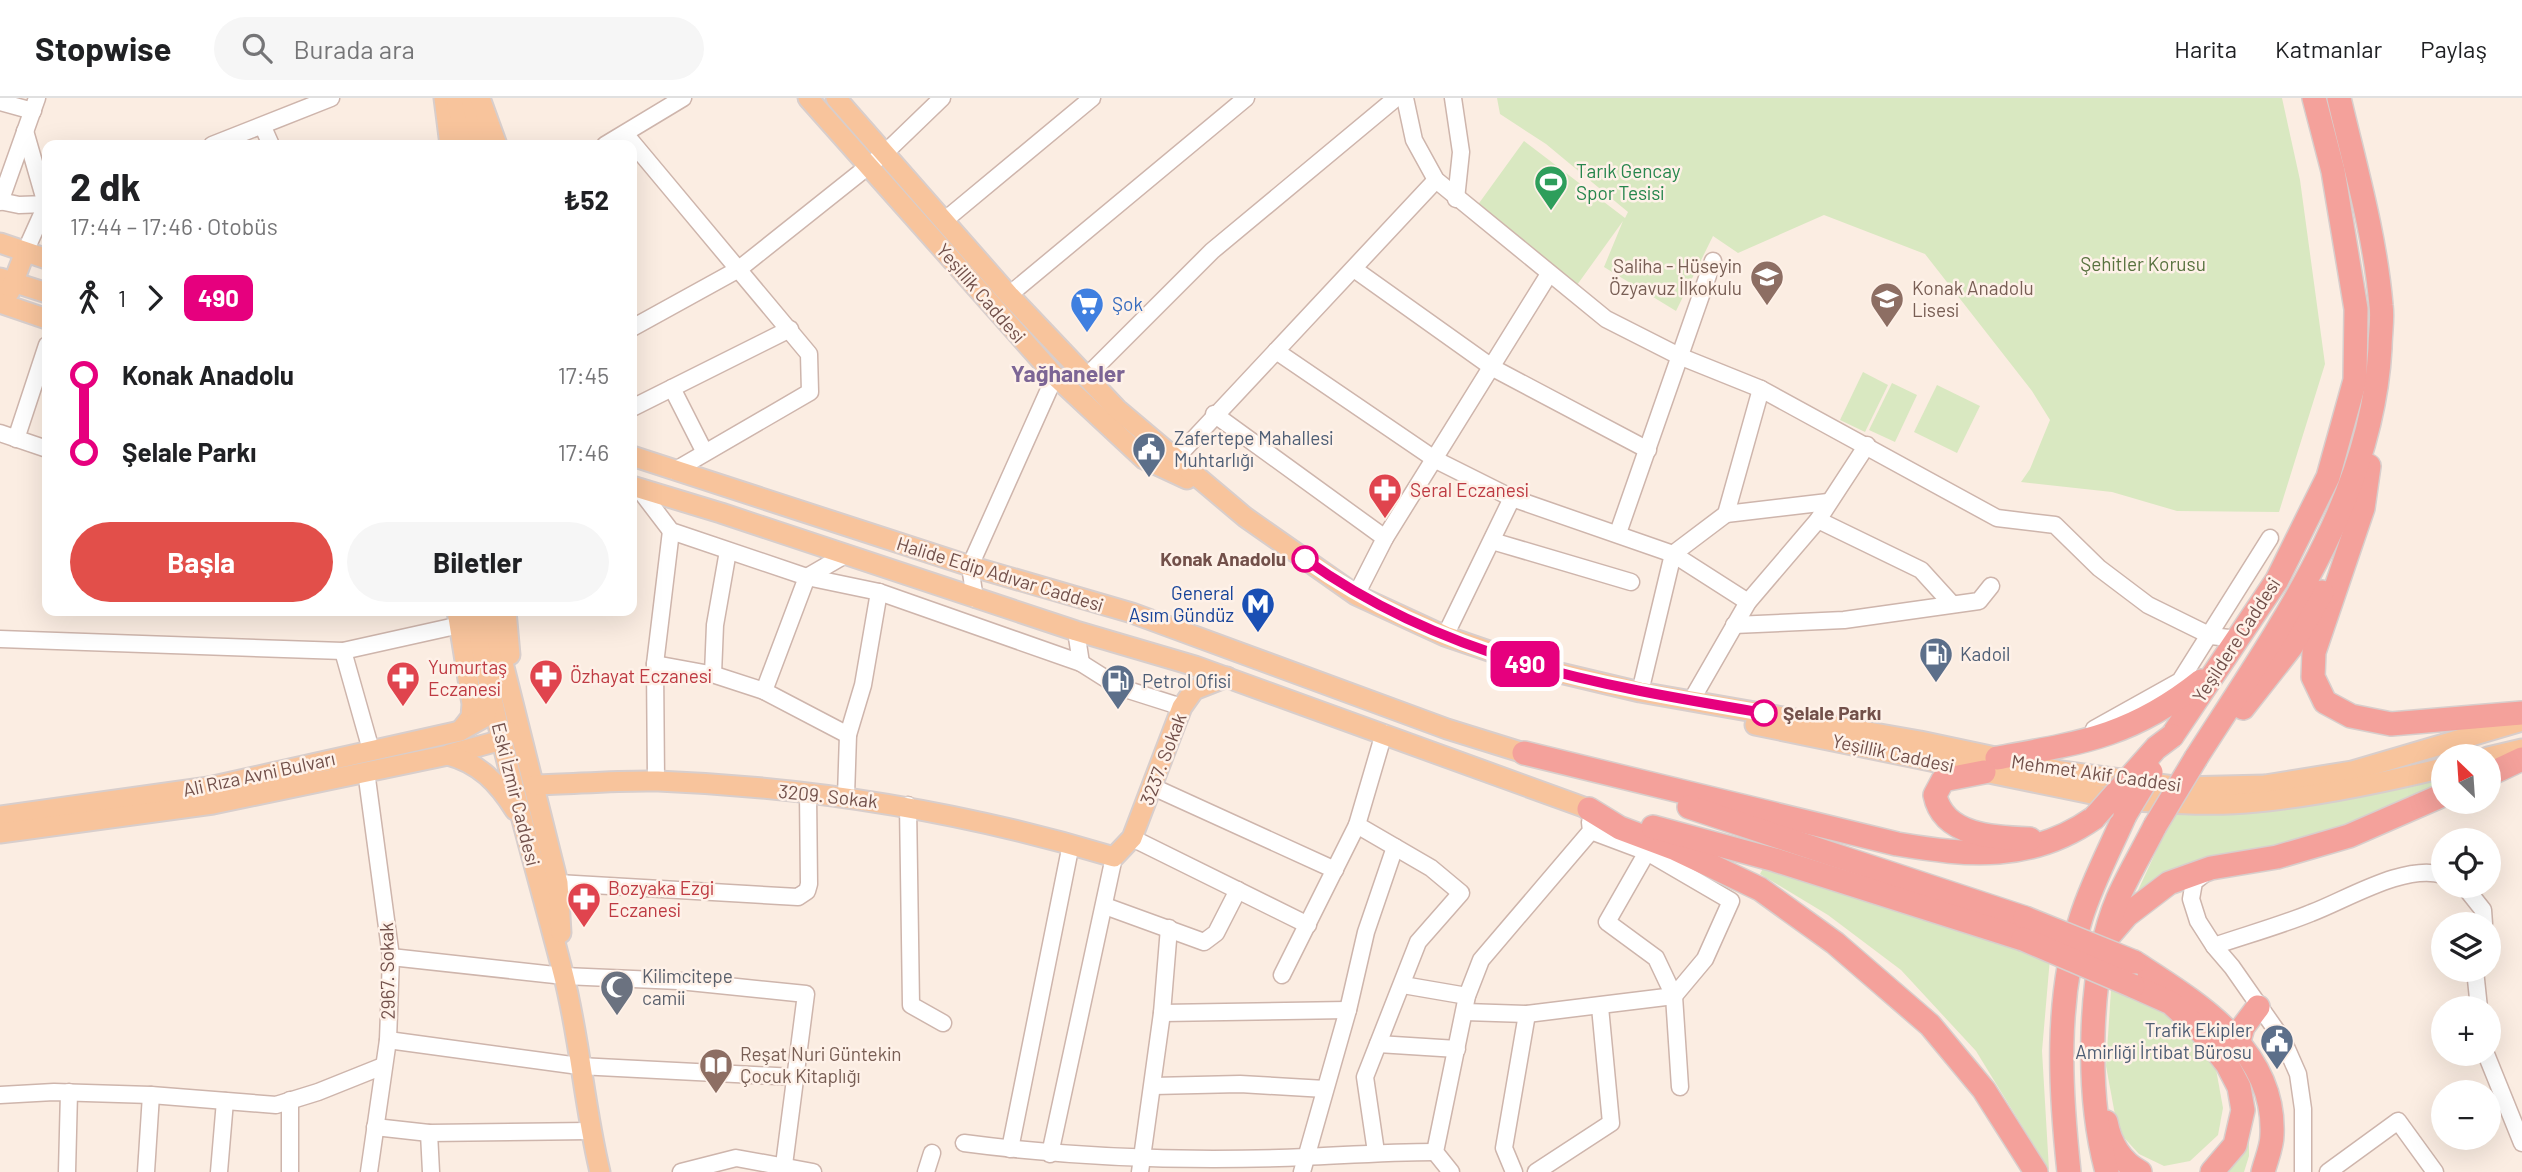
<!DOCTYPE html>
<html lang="tr">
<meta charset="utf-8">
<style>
body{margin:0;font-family:Barlow,sans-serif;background:#f6f6f6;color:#202124;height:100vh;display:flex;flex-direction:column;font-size:26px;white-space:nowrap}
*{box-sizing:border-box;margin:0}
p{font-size:23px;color:#757577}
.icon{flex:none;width:38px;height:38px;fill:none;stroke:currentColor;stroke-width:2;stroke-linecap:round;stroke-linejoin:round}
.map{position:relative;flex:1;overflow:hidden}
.details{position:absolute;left:42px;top:42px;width:595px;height:476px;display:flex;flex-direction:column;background:#fff;border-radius:14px;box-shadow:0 7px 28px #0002}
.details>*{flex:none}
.badge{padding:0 14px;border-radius:10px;font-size:24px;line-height:46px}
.needle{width:46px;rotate:335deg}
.controls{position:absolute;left:2431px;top:646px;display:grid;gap:14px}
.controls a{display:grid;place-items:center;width:70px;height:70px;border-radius:50%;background:#fff;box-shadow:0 7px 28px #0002;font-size:35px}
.map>.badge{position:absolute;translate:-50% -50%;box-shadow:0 0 0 4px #fff}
.legs{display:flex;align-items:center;gap:10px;height:77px;padding:0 28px;font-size:23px}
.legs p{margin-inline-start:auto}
.head{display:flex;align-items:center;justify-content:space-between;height:119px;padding:0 28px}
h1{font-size:38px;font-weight:700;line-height:52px}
.primary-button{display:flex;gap:14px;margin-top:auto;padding:14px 28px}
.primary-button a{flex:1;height:80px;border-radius:42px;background:#e24f4a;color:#fff;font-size:28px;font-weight:700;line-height:80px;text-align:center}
.primary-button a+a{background:#f6f6f6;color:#202124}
ul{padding:0 28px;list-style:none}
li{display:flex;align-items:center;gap:24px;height:77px;font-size:26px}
li i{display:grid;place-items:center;width:10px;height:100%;margin:0 9px;background:currentColor}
li i::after{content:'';width:18px;height:18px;margin:-9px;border:5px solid;border-radius:50%;background:#fff}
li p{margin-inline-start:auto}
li:first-child i{background:linear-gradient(#0000 50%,currentColor 0)}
li:last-child i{background:linear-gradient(currentColor 50%,#0000 0)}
header{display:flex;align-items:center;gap:42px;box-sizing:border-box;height:98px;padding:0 35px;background:#fff;border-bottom:2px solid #e0e0e0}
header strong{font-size:33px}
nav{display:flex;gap:38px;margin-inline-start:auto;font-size:24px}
.search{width:490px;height:63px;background:#f6f6f6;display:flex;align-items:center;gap:18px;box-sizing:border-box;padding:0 24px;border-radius:38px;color:#757577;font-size:26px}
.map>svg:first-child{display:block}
.green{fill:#d9e8c1}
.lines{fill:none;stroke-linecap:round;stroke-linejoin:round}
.minor-casing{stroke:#ceb5ac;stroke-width:19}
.major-casing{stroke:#d8cecc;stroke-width:23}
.highway-casing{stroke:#d8cecc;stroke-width:26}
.minor{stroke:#fff;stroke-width:16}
.major{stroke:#f8c49c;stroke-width:19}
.highway{stroke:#f4a19b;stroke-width:23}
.highway-bridge-casing{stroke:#d8cecc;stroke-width:26;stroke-linecap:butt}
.highway-bridge{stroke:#f4a19b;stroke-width:23}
.line-1-casing{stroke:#fff;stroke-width:16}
.line-1{stroke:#e6007e;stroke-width:10}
.stop-1-dot{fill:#fff;stroke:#e6007e;stroke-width:3.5}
.labels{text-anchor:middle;stroke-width:5;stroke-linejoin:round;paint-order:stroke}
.leisure-label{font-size:19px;fill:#27864d;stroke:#fef1e8;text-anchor:start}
.park-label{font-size:19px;fill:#58723f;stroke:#fef1e8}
.education-label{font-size:19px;fill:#785e54;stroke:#fef1e8;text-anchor:start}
.street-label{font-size:19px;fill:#72504a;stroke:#fef1e8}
.shop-label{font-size:19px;fill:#366cbe;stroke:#fef1e8;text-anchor:start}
.service-label{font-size:19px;fill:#4e5e75;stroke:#fef1e8;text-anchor:start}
.health-label{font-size:19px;fill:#be3a42;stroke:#fef1e8;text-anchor:start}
.stop-label{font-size:19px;font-weight:bold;fill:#72504a;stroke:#fef1e8;text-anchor:end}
.transit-label{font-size:19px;fill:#164399;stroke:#fef1e8;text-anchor:end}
.worship-label{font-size:19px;fill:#5b616d;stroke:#fef1e8;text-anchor:start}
.quarter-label{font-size:23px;font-weight:bold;fill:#7c6595;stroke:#fef1e8}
</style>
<header>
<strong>Stopwise</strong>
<div class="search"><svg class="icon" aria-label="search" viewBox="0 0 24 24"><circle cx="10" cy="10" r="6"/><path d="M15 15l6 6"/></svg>Burada ara</div>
<nav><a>Harita</a><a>Katmanlar</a><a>Paylaş</a></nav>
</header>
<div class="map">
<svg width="2522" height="1074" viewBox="0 0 2522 1074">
<rect width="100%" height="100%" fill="#fbede2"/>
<!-- green -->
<g class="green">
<path d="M1497 0H2282L2300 82 2325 266 2279 414 2177 413 2112 394 2021 384 2030 371 2050 322 2032 293 1925 156 1824 117 1738 155 1713 138 1676 213 1604 169 1623 123 1572 194 1477 108 1524 43 1625 120 1628 114 1546 46 1500 16Z"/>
<path d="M1863 274 1888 287 1865 334 1840 322Z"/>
<path d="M1892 285 1917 297 1895 344 1869 332Z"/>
<path d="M1937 287 1980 308 1957 355 1914 334Z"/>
<path d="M2443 676V693L2133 803 2173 717 2267 711Z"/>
<path d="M1766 765 2050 860 2042 953 2049 1072 1976 953 1901 872 1828 817 1760 776Z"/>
<path d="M2111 892 2132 893 2196 935 2216 971 2223 1010 2218 1037 2190 1063 2164 1068 2139 1056 2118 1033 2106 968Z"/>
<path d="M2249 1005V1058L2244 1074H2221Z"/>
</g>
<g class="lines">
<!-- minor casing -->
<g class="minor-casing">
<g id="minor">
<path d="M1405 0 1414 42 1436 82 1606 221 1679 258 1761 291 1997 420 2055 427 2099 470 2148 507 2211 538 2238 541"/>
<path d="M1453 0 1461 54 1456 101"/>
<path d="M0 4 33 13"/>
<path d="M263 29 271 47"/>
<path d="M626 37 809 256 810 294 674 373"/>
<path d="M212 47 331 0"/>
<path d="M605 47 683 0"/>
<path d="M0 103 19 107 46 106 25 33"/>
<path d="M0 104 37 0"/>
<path d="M945 122 1092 0"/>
<path d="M25 154 47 105"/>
<path d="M1354 171 1493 270 1648 352"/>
<path d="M1009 197 1246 0"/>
<path d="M632 230 739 171 886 54 942 0"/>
<path d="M1276 253 1436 362 1512 400 1673 456 1748 504"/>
<path d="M1086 279 1212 153 1396 0"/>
<path d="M672 290 704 353"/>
<path d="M632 310 790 231"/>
<path d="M1214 316 1385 440"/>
<path d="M0 335 47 351"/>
<path d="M16 341 47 247"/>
<path d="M1175 361 1436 82"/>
<path d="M639 391 671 433 807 479 879 494 1081 565 1076 533"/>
<path d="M1726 416 1828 404"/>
<path d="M1818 422 1921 472 1951 505"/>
<path d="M1618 435 1713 163"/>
<path d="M1492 443 1631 484"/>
<path d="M1356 497 1385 440 1549 176"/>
<path d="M975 501 970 468 1055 278"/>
<path d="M1734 527 1844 522 1979 503 1991 488"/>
<path d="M1445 538 1512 400"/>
<path d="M0 541 343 553 460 527"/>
<path d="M343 553 371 652"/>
<path d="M1081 565 1119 589 1182 609"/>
<path d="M655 566 715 577 764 593 848 637"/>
<path d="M713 576 715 527 728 453"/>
<path d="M764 593 807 479 845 457"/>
<path d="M1640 594 1673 456 1726 416 1761 291"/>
<path d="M1691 603 1748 504 1818 422 1867 347"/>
<path d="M2094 631 2180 583 2270 440"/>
<path d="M366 673 391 859 388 942 369 1074"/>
<path d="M656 683 655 566 671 433"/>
<path d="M1153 689 1335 772"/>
<path d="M846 698 848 637 863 587 879 494"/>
<path d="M908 707 911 907 943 925"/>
<path d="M1132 740 1308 827"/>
<path d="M1647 754 1607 824 1656 860 1674 898 1680 989"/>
<path d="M2208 773 2194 784 2191 801 2198 823 2214 848 2232 869 2283 942 2298 976 2303 1011V1074"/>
<path d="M558 785 798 799 807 793 809 786 808 695"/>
<path d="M2464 788 2483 812 2484 826"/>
<path d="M1105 808 1204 844 1216 835 1238 792"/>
<path d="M2214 848C2246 837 2279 828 2311 815 2346 802 2405 765 2443 777"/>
<path d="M391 859 564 878 679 883 806 896 784 1067"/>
<path d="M2475 872 2479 910"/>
<path d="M1282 877 1357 727"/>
<path d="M1403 887 1467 898"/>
<path d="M1465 914 1527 916 1674 898 1705 861 1731 803 1647 754 1591 733"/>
<path d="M1162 915 1348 912"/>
<path d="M388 942 579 968 795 979"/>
<path d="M1378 946 1457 951"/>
<path d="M2486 956 2522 1045"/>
<path d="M1153 988 1240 986 1325 991"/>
<path d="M0 997 54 994 151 997 276 1007 318 994 383 968"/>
<path d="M290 1002V1074"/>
<path d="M375 1029 429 1035 590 1033"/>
<path d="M429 1035 431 1074"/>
<path d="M964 1045C1077 1060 1192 1064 1306 1059 1349 1057 1391 1054 1435 1054"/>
<path d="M1010 1051 1071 746"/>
<path d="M1376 1054 1365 979 1418 844 1461 795 1431 770 1357 727 1384 635"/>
<path d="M1050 1056 1114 759"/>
<path d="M67 1074 69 994"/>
<path d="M146 1074 151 997"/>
<path d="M219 1074 225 1003"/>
<path d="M681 1074 736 1060 813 1074"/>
<path d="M926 1074 932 1055"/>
<path d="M1140 1074 1162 915 1169 830"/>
<path d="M1302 1074 1348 912 1366 834 1395 749"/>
<path d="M1451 1074 1435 1054 1467 898 1481 862 1591 733 1590 724"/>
<path d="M1514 1074 1504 1050 1527 916"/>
<path d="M1536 1074 1611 1025 1600 909"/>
<path d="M2328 1074 2398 1023 2435 1074"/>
</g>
</g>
<!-- major casing -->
<g class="major-casing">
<g id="major">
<path d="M444 0 450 47"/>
<path d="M456 0 466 47"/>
<path d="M471 0 481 47"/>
<path d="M480 0 497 47"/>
<path d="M808 0 1055 278 1144 361 1187 381"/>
<path d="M836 0 1009 197 1117 311 1245 419 1356 497 1445 538 1539 570 1640 594 1920 643 2061 673 2181 689 2265 687 2352 673 2522 623"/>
<path d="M0 145 47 161"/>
<path d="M0 180 47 195"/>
<path d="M0 204 10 193 25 154"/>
<path d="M0 205 47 221"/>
<path d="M632 358 970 468 1132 515 1447 631 1524 655"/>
<path d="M632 388 721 415 1076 533 1195 568 1589 711"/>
<path d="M457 513 472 606 471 619 460 633"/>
<path d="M475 513C495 635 532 755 563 875 580 940 584 1008 600 1074"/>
<path d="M490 513 558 785 561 835"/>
<path d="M506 513 510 557"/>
<path d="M1755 627 2121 702C2166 705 2212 709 2257 704 2320 698 2381 685 2443 670"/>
<path d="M450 656 502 642 510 634"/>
<path d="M2488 659 2522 651"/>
<path d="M535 687C576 686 617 682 658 683 813 689 965 714 1114 759L1132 740 1182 609 1194 592 1227 579"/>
<path d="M0 718 209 689 460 633 485 619 491 597"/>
<path d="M0 735 213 706 448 657C479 665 498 685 515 712"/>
</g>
</g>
<!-- highway casing -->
<g class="highway-casing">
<g id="highway">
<path d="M2369 368 2363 410 2314 554 2313 579 2325 604 2351 618 2391 626 2522 615"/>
<path d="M2243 610 2291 549 2322 494"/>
<path d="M2172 638 2277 482 2328 379 2355 282 2356 211 2333 73 2314 0"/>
<path d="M1524 655 1897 746C1969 758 2031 764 2094 720"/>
<path d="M1997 660C2081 645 2132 638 2201 583"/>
<path d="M2196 660C2276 535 2372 403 2380 250 2380 236 2383 221 2381 207 2375 137 2355 68 2339 0"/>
<path d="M1984 674 1943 682 1935 697C1943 738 1995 740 2030 741"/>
<path d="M2488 677 2522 661"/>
<path d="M1689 709 2025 820"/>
<path d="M1589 711 1620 730 1676 751 1760 791 1835 845 1930 927 1984 992 2036 1074"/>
<path d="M1653 729 1775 762 2023 841"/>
<path d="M2107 840 2127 817 2169 785 2211 770 2277 759 2349 738 2443 697"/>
<path d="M2134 864C2197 905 2276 951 2272 1037 2272 1049 2266 1062 2263 1074"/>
<path d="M2133 888 2171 905 2200 932 2227 966 2239 989 2243 1012 2235 1047 2212 1074"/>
<path d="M2239 943 2243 929 2258 909"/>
<path d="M2106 1024C2110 1045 2121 1064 2140 1074"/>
<path d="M2069 1074C2060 991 2055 901 2081 820 2092 785 2110 751 2125 717"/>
<path d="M2107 1074C2086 997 2087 873 2118 800 2129 775 2143 752 2155 728"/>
</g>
</g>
<!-- minor -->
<use href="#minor" class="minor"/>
<!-- major -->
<use href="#major" class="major"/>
<!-- highway -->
<use href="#highway" class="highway"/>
<!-- highway-bridge casing -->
<g class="highway-bridge-casing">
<g id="highway-bridge">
<path d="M2125 717 2151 674"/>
<path d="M2094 720 2156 650 2172 638"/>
<path d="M2155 728 2196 660"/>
<path d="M2025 820 2134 864"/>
<path d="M2023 841 2133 888"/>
</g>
</g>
<!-- highway-bridge -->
<use href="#highway-bridge" class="highway-bridge"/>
</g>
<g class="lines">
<!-- line-1 casing -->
<g class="line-1-casing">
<path id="line-1" d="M1305 461C1446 562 1598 587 1764 615"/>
</g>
<!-- line-1 -->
<use href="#line-1" class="line-1"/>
</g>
<!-- icons -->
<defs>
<g id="stadium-pin" transform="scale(1.75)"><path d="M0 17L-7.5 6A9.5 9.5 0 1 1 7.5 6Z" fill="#2e9e5b" stroke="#fef1e8"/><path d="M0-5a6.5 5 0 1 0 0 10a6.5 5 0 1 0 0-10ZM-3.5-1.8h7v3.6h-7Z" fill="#fff"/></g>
<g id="school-pin" transform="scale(1.75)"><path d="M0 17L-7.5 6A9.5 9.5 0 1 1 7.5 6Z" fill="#8d6e63" stroke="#fef1e8"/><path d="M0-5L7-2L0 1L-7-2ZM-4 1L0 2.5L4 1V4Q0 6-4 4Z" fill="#fff"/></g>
<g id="supermarket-pin" transform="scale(1.75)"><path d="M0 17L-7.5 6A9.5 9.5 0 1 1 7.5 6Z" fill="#3f7fe0" stroke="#fef1e8"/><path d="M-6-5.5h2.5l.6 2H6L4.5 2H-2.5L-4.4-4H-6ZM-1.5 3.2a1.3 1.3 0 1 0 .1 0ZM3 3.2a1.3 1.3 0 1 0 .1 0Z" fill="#fff"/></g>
<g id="civic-pin" transform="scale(1.75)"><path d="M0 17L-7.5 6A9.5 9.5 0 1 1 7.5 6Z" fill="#5c6f8a" stroke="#fef1e8"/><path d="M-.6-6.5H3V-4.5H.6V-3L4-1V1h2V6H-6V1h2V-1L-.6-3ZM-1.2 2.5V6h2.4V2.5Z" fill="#fff"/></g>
<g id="pharmacy-pin" transform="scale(1.75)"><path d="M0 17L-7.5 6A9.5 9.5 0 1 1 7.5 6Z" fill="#e0444e" stroke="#fef1e8"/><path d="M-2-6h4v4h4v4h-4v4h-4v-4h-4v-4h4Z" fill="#fff"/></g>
<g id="metro-pin" transform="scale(1.75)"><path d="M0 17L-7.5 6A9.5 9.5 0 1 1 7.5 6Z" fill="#1a4fb4" stroke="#fef1e8"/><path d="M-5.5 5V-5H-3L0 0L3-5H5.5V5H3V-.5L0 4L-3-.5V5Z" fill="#fff"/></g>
<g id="fuel-pin" transform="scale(1.75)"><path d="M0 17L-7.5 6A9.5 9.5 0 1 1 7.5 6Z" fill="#5c6f8a" stroke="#fef1e8"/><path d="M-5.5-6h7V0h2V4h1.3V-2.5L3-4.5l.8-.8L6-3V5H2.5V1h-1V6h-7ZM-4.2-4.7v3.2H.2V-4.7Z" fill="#fff"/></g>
<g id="mosque-pin" transform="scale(1.75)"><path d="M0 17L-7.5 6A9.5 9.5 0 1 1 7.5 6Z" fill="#6b7280" stroke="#fef1e8"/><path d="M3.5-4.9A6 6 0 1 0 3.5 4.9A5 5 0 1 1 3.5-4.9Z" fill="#fff"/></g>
<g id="library-pin" transform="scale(1.75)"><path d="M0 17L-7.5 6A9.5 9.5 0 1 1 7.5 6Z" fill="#8d6e63" stroke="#fef1e8"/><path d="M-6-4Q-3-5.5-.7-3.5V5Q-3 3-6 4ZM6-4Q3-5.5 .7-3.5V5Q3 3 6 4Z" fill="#fff"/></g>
</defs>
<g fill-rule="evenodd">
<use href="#stadium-pin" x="1551" y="84"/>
<use href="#school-pin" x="1767" y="179"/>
<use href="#school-pin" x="1887" y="201"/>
<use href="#supermarket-pin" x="1087" y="206"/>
<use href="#civic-pin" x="1149" y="351"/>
<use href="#pharmacy-pin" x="1385" y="392"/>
<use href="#metro-pin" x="1258" y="506"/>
<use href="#fuel-pin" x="1936" y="556"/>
<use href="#pharmacy-pin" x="546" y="578"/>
<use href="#pharmacy-pin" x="403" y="580"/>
<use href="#fuel-pin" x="1118" y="583"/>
<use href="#pharmacy-pin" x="584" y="801"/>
<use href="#mosque-pin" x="617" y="889"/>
<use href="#civic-pin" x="2277" y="943"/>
<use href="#library-pin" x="716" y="967"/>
</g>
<!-- markers -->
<g class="stop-1-dot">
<circle cx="1305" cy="461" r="12"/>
<circle cx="1764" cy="615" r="12"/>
</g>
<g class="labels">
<!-- leisure labels -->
<g class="leisure-label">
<text x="1576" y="80">Tarık Gencay<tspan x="1576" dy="22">Spor Tesisi</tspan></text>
</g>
<!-- park labels -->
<g class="park-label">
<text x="2143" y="173">Şehitler Korusu</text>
</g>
<!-- education labels -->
<g class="education-label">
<text x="1742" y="175" text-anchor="end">Saliha - Hüseyin<tspan x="1742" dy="22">Özyavuz İlkokulu</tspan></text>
<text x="1912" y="197">Konak Anadolu<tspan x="1912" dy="22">Lisesi</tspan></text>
<text x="740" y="963">Reşat Nuri Güntekin<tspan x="740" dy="22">Çocuk Kitaplığı</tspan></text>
</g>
<!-- street labels -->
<g class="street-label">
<text transform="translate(981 195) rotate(49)" y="7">Yeşillik Caddesi</text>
<text transform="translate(1000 476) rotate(17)" y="7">Halide Edip Adıvar Caddesi</text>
<text transform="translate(2236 542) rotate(-57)" y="7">Yeşildere Caddesi</text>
<text transform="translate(1893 655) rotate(12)" y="7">Yeşillik Caddesi</text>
<text transform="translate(1163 661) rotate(-69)" y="7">3237. Sokak</text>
<text transform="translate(2096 675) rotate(8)" y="7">Mehmet Akif Caddesi</text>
<text transform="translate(259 676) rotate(-12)" y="7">Ali Rıza Avni Bulvarı</text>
<text transform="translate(516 696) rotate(76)" y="7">Eski İzmir Caddesi</text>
<text transform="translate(828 698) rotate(6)" y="7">3209. Sokak</text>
<text transform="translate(387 873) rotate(-91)" y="7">2967. Sokak</text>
</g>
<!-- shop labels -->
<g class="shop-label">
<text x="1112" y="213">Şok</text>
</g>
<!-- service labels -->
<g class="service-label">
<text x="1174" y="347">Zafertepe Mahallesi<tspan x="1174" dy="22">Muhtarlığı</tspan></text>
<text x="1960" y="563">Kadoil</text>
<text x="1142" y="590">Petrol Ofisi</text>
<text x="2252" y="939" text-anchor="end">Trafik Ekipler<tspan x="2252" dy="22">Amirliği İrtibat Bürosu</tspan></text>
</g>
<!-- health labels -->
<g class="health-label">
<text x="1410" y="399">Seral Eczanesi</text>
<text x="428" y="576">Yumurtaş<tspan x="428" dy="22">Eczanesi</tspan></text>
<text x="570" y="585">Özhayat Eczanesi</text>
<text x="608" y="797">Bozyaka Ezgi<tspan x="608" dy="22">Eczanesi</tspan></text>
</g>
<!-- stop labels -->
<g class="stop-label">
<text x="1286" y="468">Konak Anadolu</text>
<text x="1783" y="622" text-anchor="start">Şelale Parkı</text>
</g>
<!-- transit labels -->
<g class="transit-label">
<text x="1234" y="502">General<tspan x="1234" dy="22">Asım Gündüz</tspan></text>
</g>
<!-- worship labels -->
<g class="worship-label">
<text x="642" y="885">Kilimcitepe<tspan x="642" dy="22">camii</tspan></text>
</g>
<!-- quarter labels -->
<g class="quarter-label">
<text x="1068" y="284">Yağhaneler</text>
</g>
</g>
</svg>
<div class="controls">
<a><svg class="needle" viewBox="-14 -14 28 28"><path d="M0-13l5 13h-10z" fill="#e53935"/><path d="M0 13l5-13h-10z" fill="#757577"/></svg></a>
<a><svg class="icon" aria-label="locate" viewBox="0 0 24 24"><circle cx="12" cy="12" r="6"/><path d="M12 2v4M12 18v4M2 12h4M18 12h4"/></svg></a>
<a><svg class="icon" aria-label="layers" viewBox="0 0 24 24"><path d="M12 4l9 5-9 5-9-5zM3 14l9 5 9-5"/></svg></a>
<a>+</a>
<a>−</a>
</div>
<b class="badge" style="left:1525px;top:566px;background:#e6007e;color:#fff">490</b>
<section class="details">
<div class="head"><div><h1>2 dk</h1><p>17:44 – 17:46 · Otobüs</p></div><b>₺52</b></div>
<div class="legs"><svg class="icon" aria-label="walk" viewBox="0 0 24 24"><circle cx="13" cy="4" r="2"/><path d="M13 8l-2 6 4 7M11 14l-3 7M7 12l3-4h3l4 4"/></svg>1<svg class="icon" aria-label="forward" viewBox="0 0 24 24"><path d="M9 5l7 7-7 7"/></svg><b class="badge" style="background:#e6007e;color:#fff">490</b></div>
<ul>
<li><i style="color:#e6007e"></i><b>Konak Anadolu</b><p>17:45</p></li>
<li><i style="color:#e6007e"></i><b>Şelale Parkı</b><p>17:46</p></li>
</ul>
<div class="primary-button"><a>Başla</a><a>Biletler</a></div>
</section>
</div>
